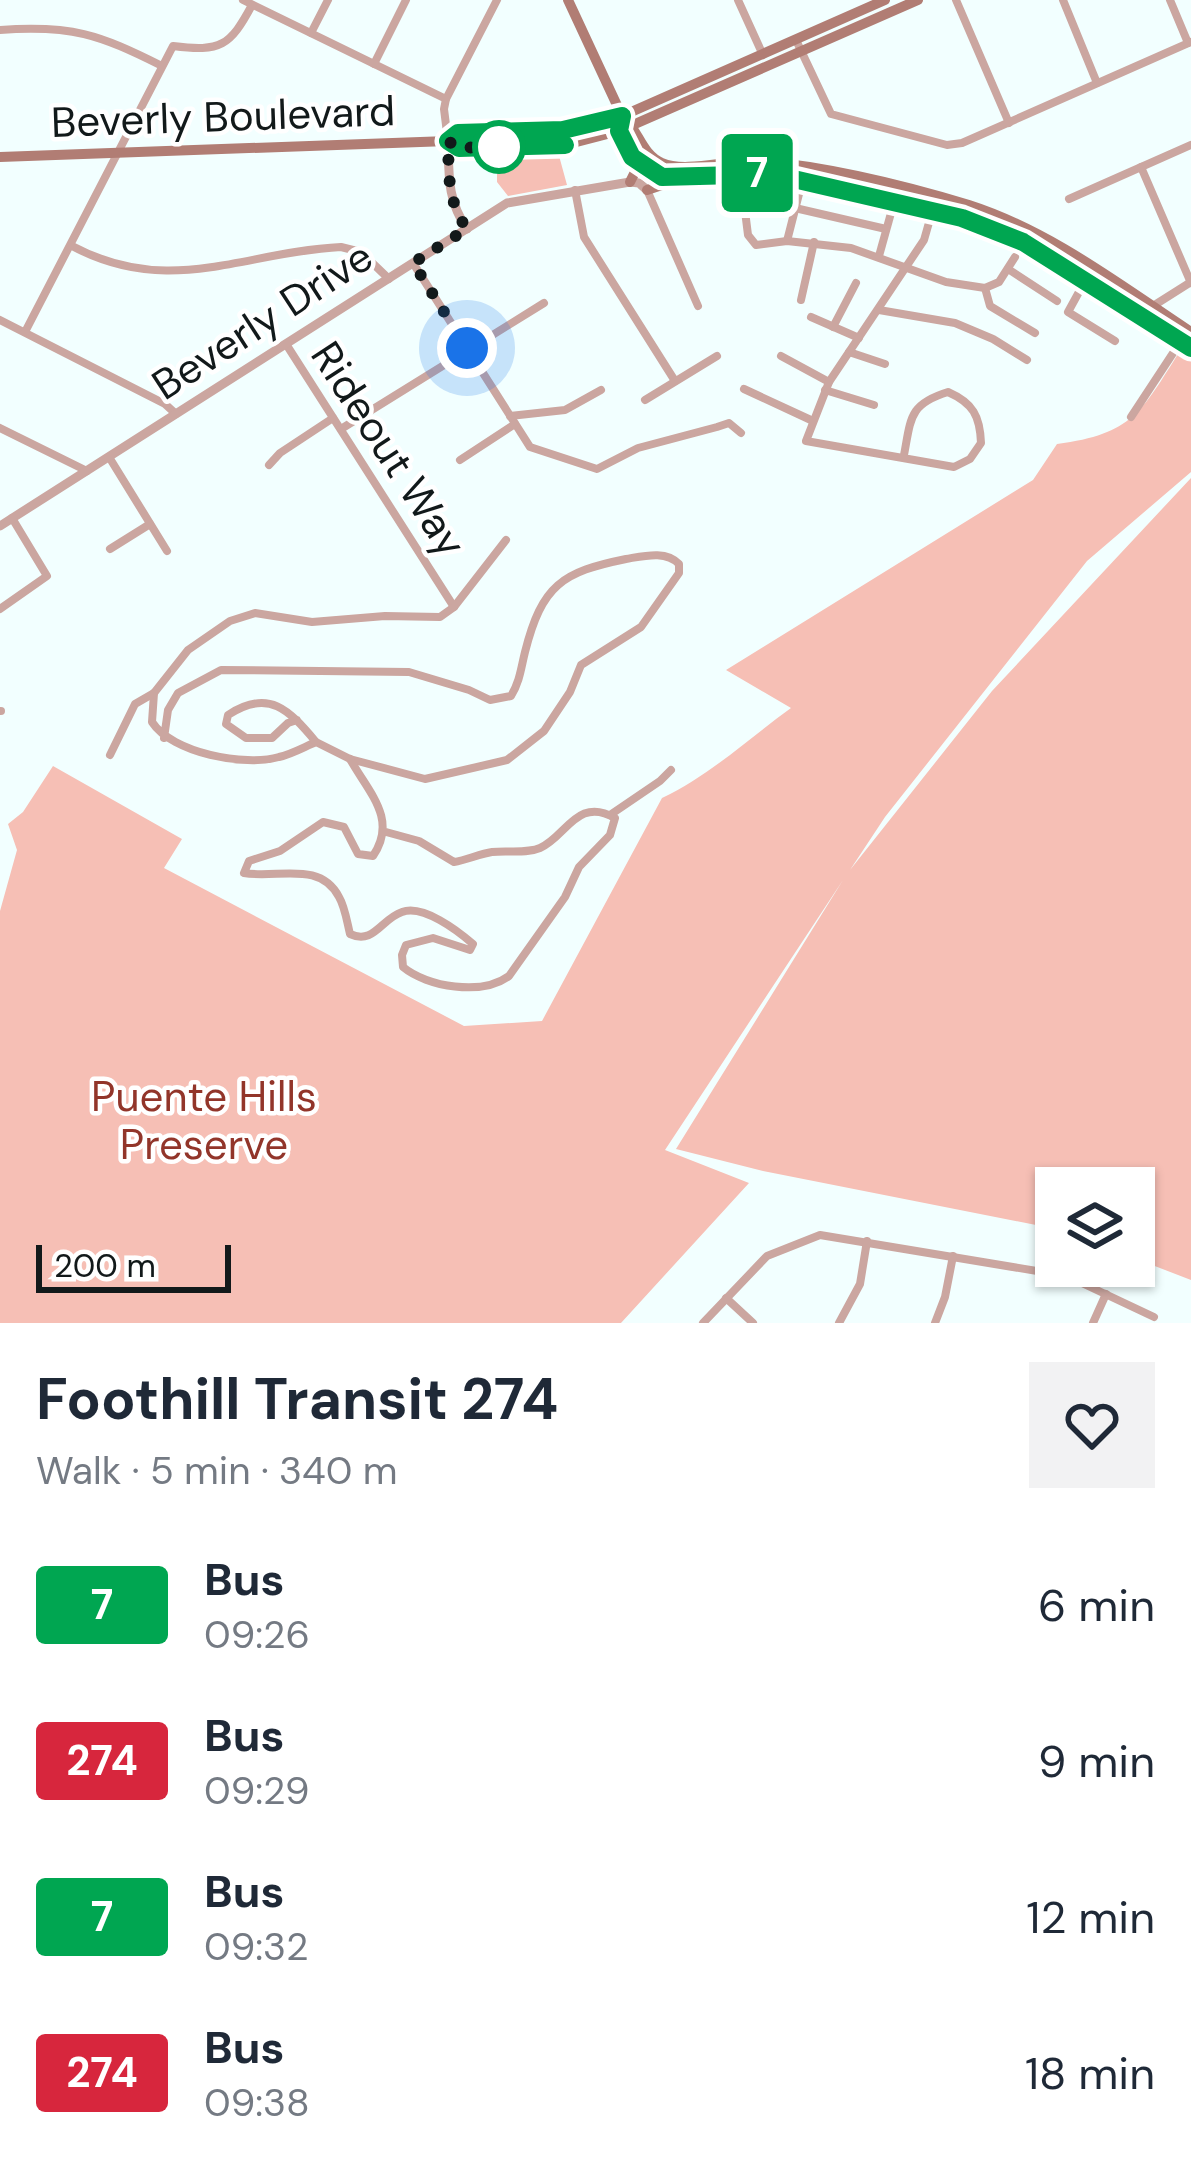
<!DOCTYPE html>
<meta charset="utf-8">
<style>
body{margin:0;font-family:"DM Sans",sans-serif;background:#f2f2f3;color:#1f2937;height:100vh;display:flex;flex-direction:column;font-size:45px;white-space:nowrap}
*{box-sizing:border-box;margin:0}
p{font-size:39px;color:#747a83}
.icon{flex:none;width:66px;height:66px;fill:none;stroke:currentColor;stroke-width:2;stroke-linecap:round;stroke-linejoin:round}
.map{position:relative;height:1323px;overflow:hidden}
.details{display:flex;flex-direction:column;background:#fff;flex:1}
.details>*{flex:none}
.badge{padding:0 24px;border-radius:9px;font-size:42px;line-height:78px}
.controls{position:absolute;left:1035px;top:1167px;display:grid;gap:24px}
.controls a{display:grid;place-items:center;width:120px;height:120px;border-radius:0px;background:#fff;box-shadow:0 3px 9px #0004;font-size:60px}
.scale{position:absolute;left:36px;bottom:30px;width:195px;box-sizing:border-box;padding-left:12px;border:6px solid #12191a;border-top:0;font-size:33px;line-height:42px;white-space:nowrap;color:#12191a;-webkit-text-stroke:9px #fff;paint-order:stroke}
.you{position:absolute;width:60px;height:60px;margin:-30px;border:9px solid #fff;border-radius:50%;background:#1a73e8;box-shadow:0 0 0 18px #1a73e833}
.map>.badge{position:absolute;translate:-50% -50%;box-shadow:0 0 0 6px #fff}
.round{display:grid;place-items:center;flex:none;width:126px;height:126px;border-radius:0px;background:#f2f2f3}
.overview{display:flex;align-items:center;justify-content:space-between;height:204px;padding:0 36px}
h1{font-size:57px;font-weight:700;line-height:90px}
ul{padding:0;list-style:none}
li{display:flex;align-items:center;gap:36px;height:156px;padding:0 36px}
li div{flex:1}
li b{display:block;font-size:45px}
li em{font-style:normal}
li .badge{min-width:132px;font-weight:700;text-align:center}
.map>svg:first-child{display:block}
.green{fill:#f6bfb5}
.lines{fill:none;stroke-linecap:round;stroke-linejoin:round}
.minor{stroke:#cba6a0;stroke-width:8}
.tertiary{stroke:#cba6a0;stroke-width:9}
.secondary{stroke:#b17d74;stroke-width:10}
.line-casing{stroke:#fff;stroke-width:27}
.line{stroke:#00a651;stroke-width:18}
.walk{stroke:#12191a;stroke-width:12;stroke-dasharray:0 21.6}
.stop-dot{fill:#fff;stroke:#00a651;stroke-width:6}
.labels{text-anchor:middle;stroke-width:9;stroke-linejoin:round;paint-order:stroke}
.street-label{font-size:42px;fill:#12191a;stroke:#fff}
.park-label{font-size:42px;fill:#92352a;stroke:#fff}
</style>
<div class="map">
<svg width="1191" height="1323" viewBox="0 0 1191 1323">
<rect width="100%" height="100%" fill="#f2ffff"/>
<!-- green -->
<g class="green">
<path d="M558 152 567 185 508 196 497 182V157L503 154Z"/>
<path d="M1180 351 1191 358V472L1087 561 885 817 850 870 992 691 1191 478V1280L1134 1258V1188H1056V1229L763 1171 676 1149 843 880 665 1150 749 1183 621 1323H0V911L17 850 8 824 23 812 53 766 182 839 164 868 464 1026 542 1021 662 798C709 776 748 739 791 708L726 670 1033 480 1057 444C1133 434 1141 412 1180 351Z"/>
</g>
<g class="lines">
<!-- minor -->
<g class="minor">
<path d="M243 0 446 99"/>
<path d="M738 0 763 55"/>
<path d="M956 0 1009 123"/>
<path d="M1063 0 1097 83"/>
<path d="M1170 0 1188 43"/>
<path d="M0 30C72 25 98 34 162 66"/>
<path d="M311 33 328 0"/>
<path d="M796 40 831 114 947 145 962 143 1191 42"/>
<path d="M374 64 406 0"/>
<path d="M448 141 444 109 446 99 497 0"/>
<path d="M1141 167 1191 283"/>
<path d="M742 187 748 235 756 245 787 241 851 248 946 282 985 288"/>
<path d="M575 190 584 237 675 381"/>
<path d="M647 190 698 306"/>
<path d="M1069 199 1191 145"/>
<path d="M795 208 886 229"/>
<path d="M787 241 799 194"/>
<path d="M72 246C170 298 242 252 341 247L361 252 389 279"/>
<path d="M879 256 891 213"/>
<path d="M413 263 530 447 597 469 638 448 717 427 729 423 741 433"/>
<path d="M1008 269 1057 301"/>
<path d="M1085 281 1068 312 1115 341"/>
<path d="M985 288 990 306 1035 333"/>
<path d="M985 288 999 282 1015 257"/>
<path d="M801 300 814 242"/>
<path d="M879 310 955 323 993 339 1027 360"/>
<path d="M811 317 859 338"/>
<path d="M1144 318 1153 306 1191 282"/>
<path d="M0 320 165 404 176 414"/>
<path d="M833 327 856 283"/>
<path d="M25 332 173 46C221 52 230 46 252 5"/>
<path d="M286 344 454 607"/>
<path d="M849 352 885 364"/>
<path d="M781 356 829 382"/>
<path d="M744 389 813 421"/>
<path d="M825 390 874 405"/>
<path d="M645 400 717 356"/>
<path d="M510 416 565 410 601 390"/>
<path d="M1131 417 1181 341"/>
<path d="M0 428 87 471"/>
<path d="M341 429 544 303"/>
<path d="M904 455C911 418 909 404 948 392 973 403 980 416 981 443L970 459 954 467 806 441 829 382 924 240 936 198"/>
<path d="M109 457 167 551"/>
<path d="M460 460 515 424"/>
<path d="M269 465 280 453 333 418"/>
<path d="M110 549 150 524"/>
<path d="M0 609 47 576 12 518"/>
<path d="M154 693 152 722C172 753 245 767 279 757 292 754 304 747 316 742L350 759 425 779 507 760 544 731 570 692 581 665 641 627 679 573V564C666 550 644 556 626 559 562 572 542 585 525 652 521 668 520 681 511 696L490 700 469 690 409 672 221 670 178 693 168 710 164 738"/>
<path d="M0 711H1"/>
<path d="M297 720 288 723 272 738H246L226 724 228 715C269 688 289 710 316 742"/>
<path d="M110 755 135 704 154 693 188 650 230 621 255 613 312 622 385 616 440 617 454 607 506 540"/>
<path d="M350 759C369 793 398 819 373 856L358 854 344 827 323 822 280 851 249 861 244 873C277 879 320 860 339 897 345 907 347 922 350 934 374 945 381 919 402 912 423 904 458 931 473 944L470 950 433 938 406 945 402 955 403 967C427 987 482 996 509 976L565 897 579 867 610 835 615 818C577 796 566 837 540 848 526 854 507 850 492 852 479 854 467 860 454 862L419 841 386 832"/>
<path d="M610 815 660 781 671 770"/>
<path d="M726 1298 753 1323"/>
<path d="M703 1323 767 1256 820 1235 1067 1276 1154 1317"/>
<path d="M839 1323 860 1284 867 1241"/>
<path d="M935 1323 945 1297 953 1256"/>
<path d="M1093 1323 1106 1294"/>
</g>
<!-- tertiary -->
<g class="tertiary">
<path d="M448 141C449 175 447 200 467 229"/>
<path d="M0 526 507 203 630 182 639 183 647 190"/>
</g>
<!-- secondary -->
<g class="secondary">
<path d="M568 0 622 116C639 130 641 154 662 163 686 174 734 158 762 161 827 167 906 186 969 205 1050 231 1120 285 1191 332"/>
<path d="M620 125 619 131 632 157 662 177 677 180 732 172 772 174 993 228 1023 242 1191 348"/>
<path d="M448 141 458 133 563 130 622 116 885 0"/>
<path d="M0 157 448 141 459 148 565 145 619 131 918 0"/>
<path d="M630 182 639 164"/>
<path d="M647 190 677 180"/>
</g>
</g>
<g class="lines">
<!-- line casing -->
<g class="line-casing">
<path id="line" d="M565 145 459 148 448 141 458 133 563 130 622 116 619 131 632 157 662 177 772 174 962 218 1023 242 1191 348"/>
</g>
<!-- line -->
<use href="#line" class="line"/>
<!-- walk -->
<path class="walk" d="M467 348 413 263 467 229C447 200 449 175 448 141L459 148 512 146 499 147"/>
</g>
<!-- markers -->
<circle class="stop-dot" cx="499" cy="147" r="24"/>
<g class="labels">
<!-- street labels -->
<g class="street-label">
<text transform="translate(223 116) rotate(-2)" y="15">Beverly Boulevard</text>
<text transform="translate(262 320) rotate(-33)" y="15">Beverly Drive</text>
<text transform="translate(389 449) rotate(57)" y="15">Rideout Way</text>
</g>
<!-- park labels -->
<g class="park-label">
<text x="204" y="1111">Puente Hills<tspan x="204" dy="48">Preserve</tspan></text>
</g>
</g>
</svg>
<div class="controls">
<a><svg class="icon" aria-label="layers" viewBox="0 0 24 24"><path d="M12 4l9 5-9 5-9-5zM3 14l9 5 9-5"/></svg></a>
</div>
<div class="scale">200 m</div>
<div class="you" style="left:467px;top:348px"></div>
<b class="badge" style="left:757px;top:173px;background:#00a651;color:#fff">7</b>
</div>
<section class="details">
<div class="overview"><div><h1>Foothill Transit 274</h1><p>Walk · 5 min · 340 m</p></div><a class="round"><svg class="icon" aria-label="heart" viewBox="0 0 24 24"><path d="M12 20l-8-8c-3-5 5-10 8-4 3-6 11-1 8 4z"/></svg></a></div>
<ul>
<li><span class="badge" style="background:#00a651;color:#fff">7</span><div><b>Bus</b><p>09:26</p></div><em>6 min</em></li>
<li><span class="badge" style="background:#d7263d;color:#fff">274</span><div><b>Bus</b><p>09:29</p></div><em>9 min</em></li>
<li><span class="badge" style="background:#00a651;color:#fff">7</span><div><b>Bus</b><p>09:32</p></div><em>12 min</em></li>
<li><span class="badge" style="background:#d7263d;color:#fff">274</span><div><b>Bus</b><p>09:38</p></div><em>18 min</em></li>
</ul>
</section>
